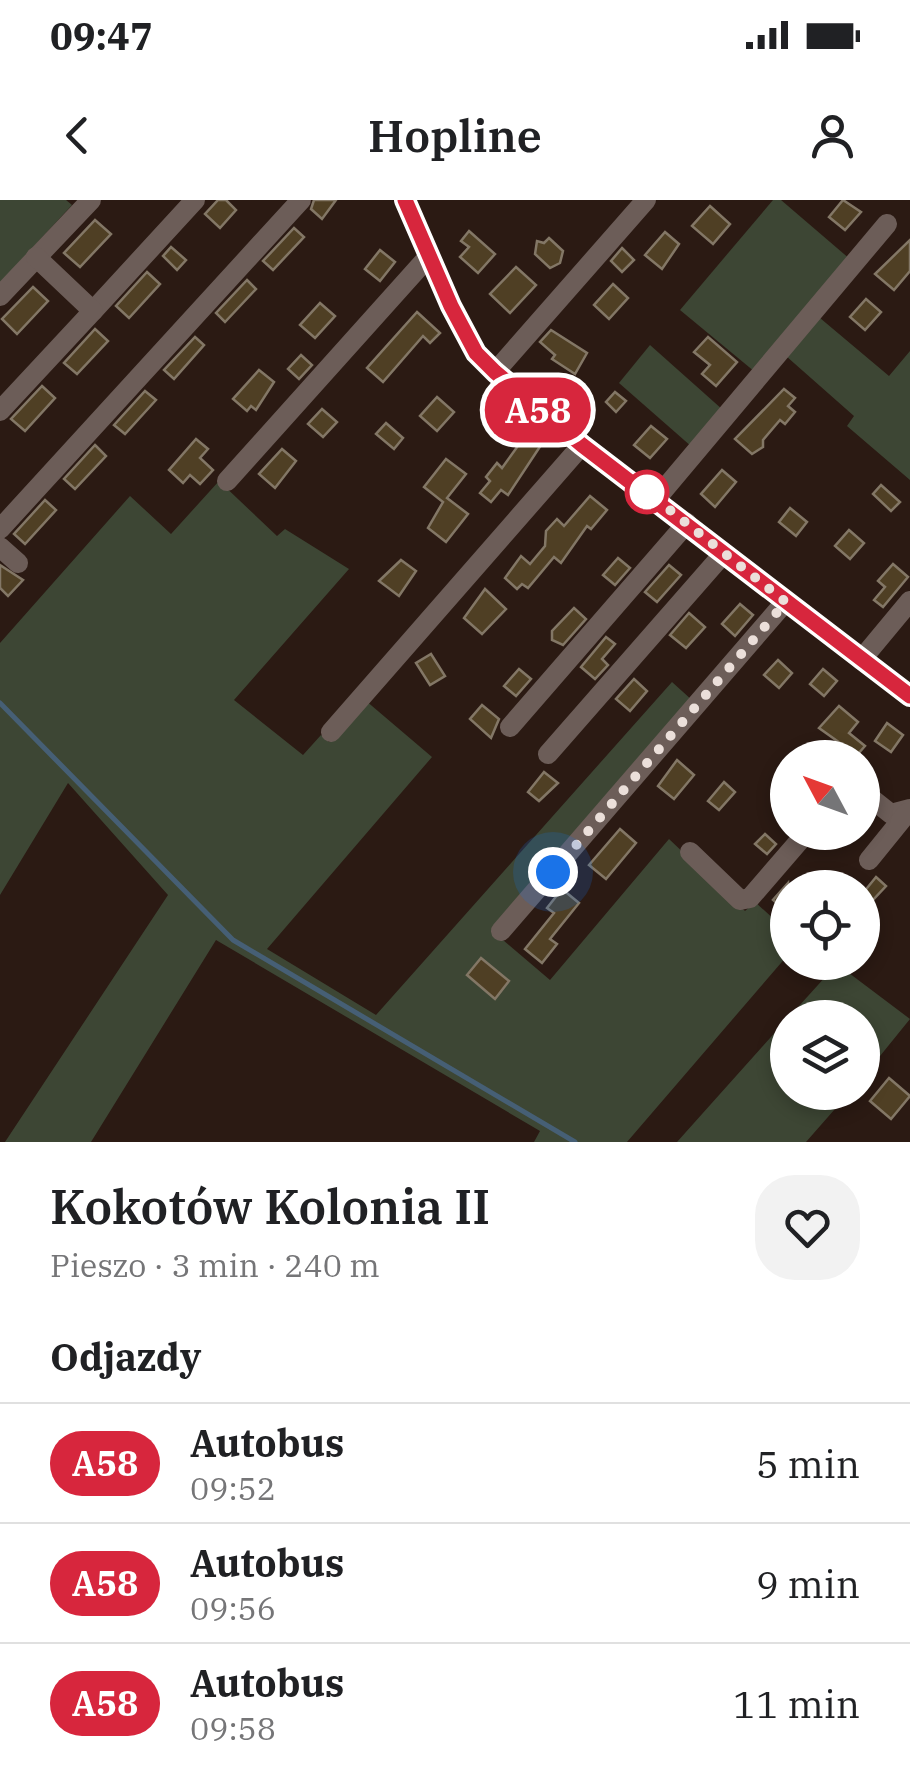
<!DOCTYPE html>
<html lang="pl">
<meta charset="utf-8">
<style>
body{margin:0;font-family:"IBM Plex Serif",serif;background:#f2f2f2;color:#202124;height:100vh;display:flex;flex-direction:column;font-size:38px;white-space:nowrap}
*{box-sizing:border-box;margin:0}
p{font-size:32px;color:#757577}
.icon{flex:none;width:55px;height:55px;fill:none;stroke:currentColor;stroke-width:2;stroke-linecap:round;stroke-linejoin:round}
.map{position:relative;height:942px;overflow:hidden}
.side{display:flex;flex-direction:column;background:#fff;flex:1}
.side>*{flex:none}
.badge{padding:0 20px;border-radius:32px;font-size:35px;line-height:65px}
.needle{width:65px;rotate:311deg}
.controls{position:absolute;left:770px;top:540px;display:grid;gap:20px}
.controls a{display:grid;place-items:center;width:110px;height:110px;border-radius:50%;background:#fff;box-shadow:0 5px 15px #0003;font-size:50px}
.you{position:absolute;width:50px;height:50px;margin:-25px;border:8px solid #fff;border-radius:50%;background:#1a73e8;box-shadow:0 0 0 15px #1a73e833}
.map>.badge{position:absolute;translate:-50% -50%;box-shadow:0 0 0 5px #fff}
h2{padding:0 50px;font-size:38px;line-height:90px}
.round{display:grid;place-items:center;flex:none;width:105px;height:105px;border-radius:40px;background:#f2f2f2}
.head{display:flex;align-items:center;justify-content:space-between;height:170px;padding:0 50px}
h1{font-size:48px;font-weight:600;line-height:75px}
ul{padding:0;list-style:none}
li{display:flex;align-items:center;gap:30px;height:120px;padding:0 50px;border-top:2px solid #e0e0e0}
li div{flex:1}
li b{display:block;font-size:38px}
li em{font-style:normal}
li .badge{min-width:110px;font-weight:700;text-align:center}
.status{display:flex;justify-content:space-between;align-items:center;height:70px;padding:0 50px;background:#fff;direction:ltr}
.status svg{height:28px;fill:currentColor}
header{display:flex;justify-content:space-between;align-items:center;height:130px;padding:0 50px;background:#fff;font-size:45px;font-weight:600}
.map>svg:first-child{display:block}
.green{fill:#3d4634}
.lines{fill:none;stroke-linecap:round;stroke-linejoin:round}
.stream{stroke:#465f75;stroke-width:5}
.building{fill:#4f3f24;stroke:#837766;stroke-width:2.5}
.minor{stroke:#6c5d58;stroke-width:20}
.line-casing{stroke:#fff;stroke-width:22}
.line{stroke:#d7263d;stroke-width:15}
.walk{stroke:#ebdfda;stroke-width:10;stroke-dasharray:0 18}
.stop-dot{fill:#fff;stroke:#d7263d;stroke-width:5}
</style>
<div class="status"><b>09:47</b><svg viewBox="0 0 49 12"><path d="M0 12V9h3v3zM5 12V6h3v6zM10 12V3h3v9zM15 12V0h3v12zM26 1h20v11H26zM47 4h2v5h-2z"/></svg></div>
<header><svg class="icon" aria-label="back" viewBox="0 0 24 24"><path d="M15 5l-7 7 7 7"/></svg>Hopline<svg class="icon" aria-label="person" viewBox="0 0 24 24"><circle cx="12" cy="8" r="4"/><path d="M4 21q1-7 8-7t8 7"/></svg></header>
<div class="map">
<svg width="910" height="942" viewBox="0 0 910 942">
<rect width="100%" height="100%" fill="#2b1a13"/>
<!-- green -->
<g class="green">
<path d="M0 0H66L72 5 0 83Z"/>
<path d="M773 0H781L851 60 755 172 680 110Z"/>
<path d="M820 118 889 176 910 151V280L847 226 854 216 786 156Z"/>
<path d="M650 145 723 210 692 247 619 183Z"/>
<path d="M219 281 277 336 285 329 349 369 234 500 303 555 321 535 329 542 365 500 432 557 267 749 376 815 672 482 693 501 496 734 550 780 669 639 745 711 755 702 787 731V756L627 942H534L540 931 216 740 91 942H5L168 695 68 583 0 695V443L130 296 171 334Z"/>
<path d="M837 764 910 819 863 877 862 818 789 817Z"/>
<path d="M787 819 788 892 849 893 806 942H677Z"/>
</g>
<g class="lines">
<!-- stream -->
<path class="stream" d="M0 503 233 740 575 942"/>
</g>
<!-- building -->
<g class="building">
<path d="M218 0H226L236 10 220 28 205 14Z"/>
<path d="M314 0H336L322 19 311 9Z"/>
<path d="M843 0 861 12 845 30 829 17Z"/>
<path d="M710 6 730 24 713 44 692 26Z"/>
<path d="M95 20 111 34 80 67 64 53Z"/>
<path d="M294 28 304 37 273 70 263 61Z"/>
<path d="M469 31 495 54 478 73 460 57 469 47 461 41Z"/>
<path d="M665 32 679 44 662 69 645 55Z"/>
<path d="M549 38 563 51 560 63 550 68 535 54 537 41 544 43Z"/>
<path d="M910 40V71L894 90 875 74Z"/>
<path d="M171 47 186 60 177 70 163 56Z"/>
<path d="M622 48 634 60 622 72 611 61Z"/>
<path d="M380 50 395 62 380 81 365 69Z"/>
<path d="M516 67 536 85 510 113 490 94Z"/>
<path d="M147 72 160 84 129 118 116 106Z"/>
<path d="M247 80 256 89 225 122 216 113Z"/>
<path d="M613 84 628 98 609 119 594 105Z"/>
<path d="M33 87 48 101 17 134 2 119Z"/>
<path d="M866 99 881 112 865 130 850 117Z"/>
<path d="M320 103 335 116 315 138 300 125Z"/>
<path d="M417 112 440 133 430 143 423 136 383 182 367 168Z"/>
<path d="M95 129 108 141 77 174 64 163Z"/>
<path d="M551 130 587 153 575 174 552 159 555 155 540 142Z"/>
<path d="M195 137 204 145 174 179 164 170Z"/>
<path d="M708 137 737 162 716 186 702 174 710 165 694 152Z"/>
<path d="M301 155 312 165 299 179 288 169Z"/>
<path d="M259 170 274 182 256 210 251 206 247 211 233 199Z"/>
<path d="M42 186 55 198 25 231 11 219Z"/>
<path d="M784 189 795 198 788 206 795 212 785 224 780 220 763 240V247L752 254 735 239Z"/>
<path d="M145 191 156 200 125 234 114 225Z"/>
<path d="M615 192 626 201 616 212 606 202Z"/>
<path d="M437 197 454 212 437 231 420 216Z"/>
<path d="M322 209 337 222 323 237 308 224Z"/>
<path d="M386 223 403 238 394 249 376 234Z"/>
<path d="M651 226 667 239 650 258 634 245Z"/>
<path d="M528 232 543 242 508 295 501 290 491 302 480 293 490 281 486 277 497 263 502 268Z"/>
<path d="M196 239 208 249 200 258 213 270 200 284 190 275 183 283 169 270Z"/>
<path d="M95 245 106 256 75 289 64 279Z"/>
<path d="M282 249 296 261 275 288 259 274Z"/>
<path d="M446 259 466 274 447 298 468 314 446 342 428 328 443 302 424 287Z"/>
<path d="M722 270 736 282 715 307 701 294Z"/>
<path d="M881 285 900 302 891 311 873 294Z"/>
<path d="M590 296 607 310 591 329 587 326 561 363 554 357 528 388 522 384 517 389 505 378 521 356 530 364 545 346 546 331 557 319 564 326Z"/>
<path d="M45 300 56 310 25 344 14 334Z"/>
<path d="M790 308 807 322 796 336 779 322Z"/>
<path d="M849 330 864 343 850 359 835 346Z"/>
<path d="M618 358 630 368 615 385 603 375Z"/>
<path d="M401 360 416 371 399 396 379 381Z"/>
<path d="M893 364 908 377 883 407 874 400 885 387 878 381Z"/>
<path d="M0 365 23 380 8 396 0 388Z"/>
<path d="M669 365 681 375 657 402 645 392Z"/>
<path d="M485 389 506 409 482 434 464 418Z"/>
<path d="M740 404 753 415 735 436 722 424Z"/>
<path d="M574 408 586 419 563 445 552 440V431Z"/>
<path d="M689 413 705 427 686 448 670 435Z"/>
<path d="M606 437 615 444 602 459 608 465 595 479 581 467Z"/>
<path d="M431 454 445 476 430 485 416 463Z"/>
<path d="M778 460 792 473 779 488 764 475Z"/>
<path d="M519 469 531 479 516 496 504 486Z"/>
<path d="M823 469 837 481 824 496 810 484Z"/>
<path d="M634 479 647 491 630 511 616 499Z"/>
<path d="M482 505 499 519 491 538 470 519Z"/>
<path d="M839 506 858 522 849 533 865 546 857 555 819 528Z"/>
<path d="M887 523 903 535 891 552 875 541Z"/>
<path d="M677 560 694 575 674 599 658 586Z"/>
<path d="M544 572 558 583 539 601 528 592Z"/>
<path d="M724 582 735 592 719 610 708 601Z"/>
<path d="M620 629 636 643 606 679 589 665Z"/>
<path d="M765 634 776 644 767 654 755 644Z"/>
<path d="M876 677 886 686 872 701 863 693Z"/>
<path d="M788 683V713L773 700Z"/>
<path d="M562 689 579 703 550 739 557 744 542 763 525 749 554 713 547 708Z"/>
<path d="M481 758 509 781 495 799 467 775Z"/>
<path d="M889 878 910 896 891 919 870 901Z"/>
</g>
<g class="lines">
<!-- minor -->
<g class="minor">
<path d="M405 0 451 106 476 153 495 172 582 245 910 496"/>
<path d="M0 96 91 0"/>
<path d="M93 111 195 0"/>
<path d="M495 172 646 0"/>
<path d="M0 211 93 111 36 57"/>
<path d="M227 281 428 57"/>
<path d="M656 299 887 24"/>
<path d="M0 329 301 0"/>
<path d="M0 347 18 363"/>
<path d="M861 460 910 401"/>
<path d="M510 527 687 323"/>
<path d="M331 532 582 245"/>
<path d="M548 554 724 353"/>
<path d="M862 591 891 614 910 609"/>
<path d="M690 652 740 700 750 698 807 632"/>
<path d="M869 660 907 613"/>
<path d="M501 731 786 401"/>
</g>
</g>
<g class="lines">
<!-- line casing -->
<g class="line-casing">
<path id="line" d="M405 0 451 106 476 153 495 172 582 245 910 496"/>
</g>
<!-- line -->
<use href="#line" class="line"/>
<!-- walk -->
<path class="walk" d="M553 672 786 402 647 292"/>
</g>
<!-- markers -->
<circle class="stop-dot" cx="647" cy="292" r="20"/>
</svg>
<div class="controls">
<a><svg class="needle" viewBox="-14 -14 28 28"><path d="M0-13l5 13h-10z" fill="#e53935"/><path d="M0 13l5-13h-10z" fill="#757577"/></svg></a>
<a><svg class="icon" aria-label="locate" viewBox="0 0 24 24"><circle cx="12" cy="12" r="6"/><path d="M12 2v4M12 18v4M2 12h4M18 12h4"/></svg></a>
<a><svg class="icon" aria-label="layers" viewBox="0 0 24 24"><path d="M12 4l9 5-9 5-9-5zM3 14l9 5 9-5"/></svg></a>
</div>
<div class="you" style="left:553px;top:672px"></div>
<b class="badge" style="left:538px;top:210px;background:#d7263d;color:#fff">A58</b>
</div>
<section class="side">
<div class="head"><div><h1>Kokotów Kolonia II</h1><p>Pieszo · 3 min · 240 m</p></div><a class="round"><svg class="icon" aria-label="heart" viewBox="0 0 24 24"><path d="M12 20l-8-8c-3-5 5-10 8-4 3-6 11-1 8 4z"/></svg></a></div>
<h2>Odjazdy</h2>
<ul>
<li><span class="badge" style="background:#d7263d;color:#fff">A58</span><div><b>Autobus</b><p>09:52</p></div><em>5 min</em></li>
<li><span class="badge" style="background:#d7263d;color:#fff">A58</span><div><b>Autobus</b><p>09:56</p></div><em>9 min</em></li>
<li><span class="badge" style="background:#d7263d;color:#fff">A58</span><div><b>Autobus</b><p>09:58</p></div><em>11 min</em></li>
</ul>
</section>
